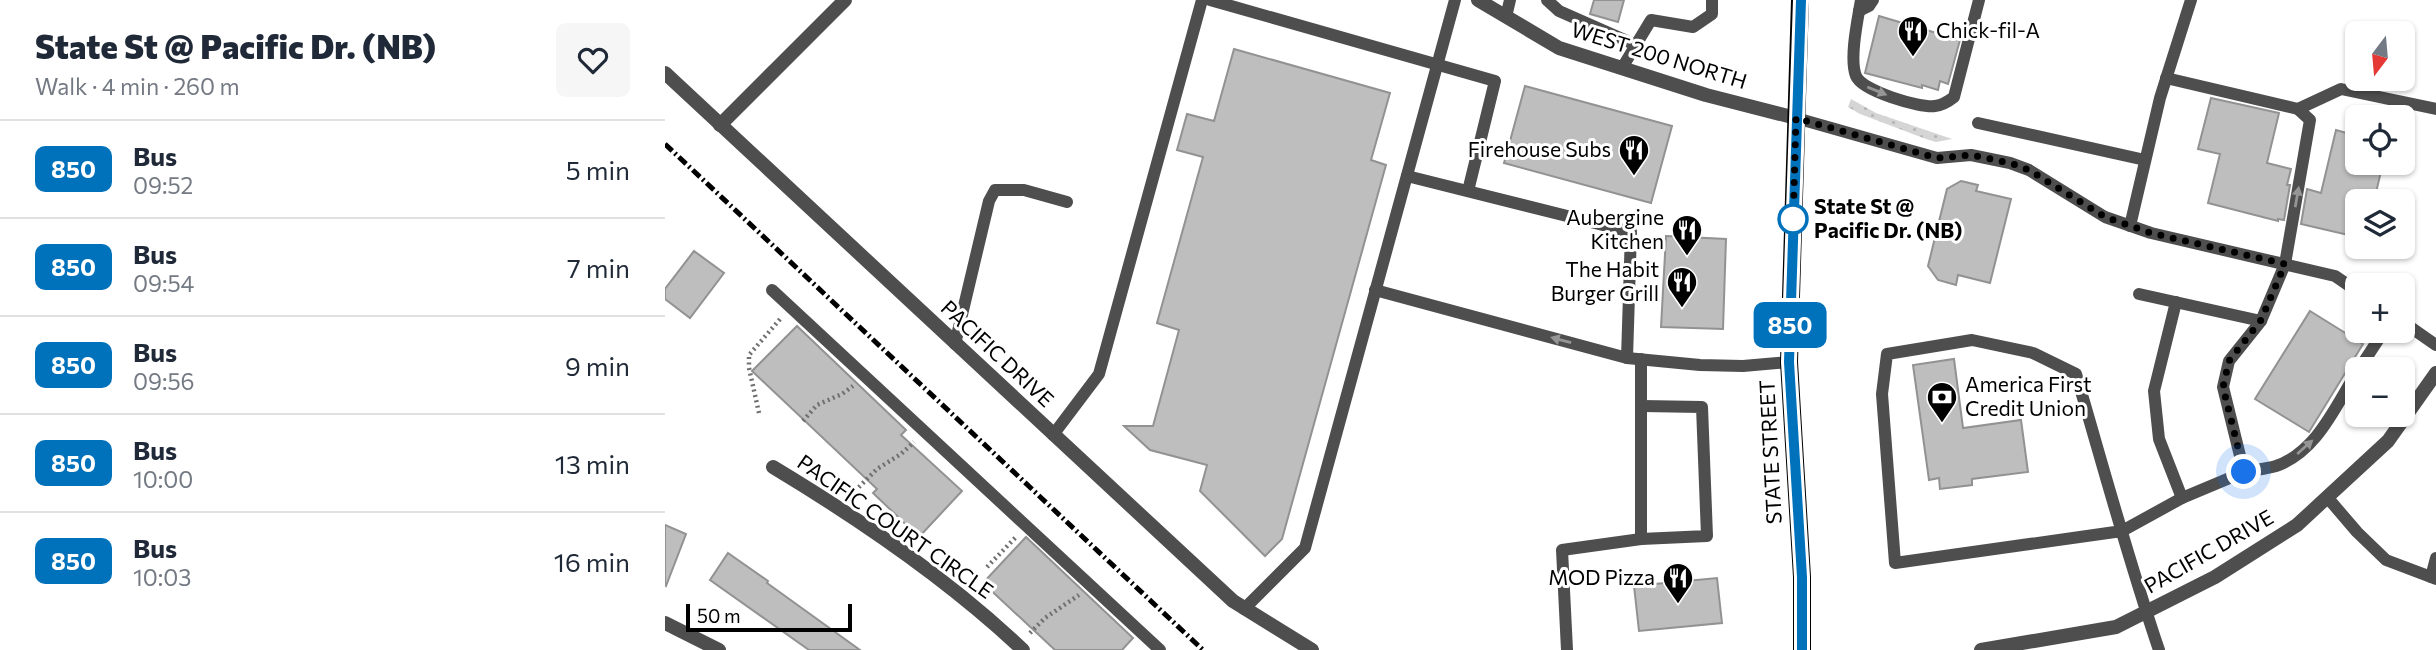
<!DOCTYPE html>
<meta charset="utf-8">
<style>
body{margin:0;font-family:Commissioner,sans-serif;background:#f6f6f7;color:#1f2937;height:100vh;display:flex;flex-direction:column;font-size:26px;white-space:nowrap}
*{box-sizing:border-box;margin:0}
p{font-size:23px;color:#747a83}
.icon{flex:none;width:38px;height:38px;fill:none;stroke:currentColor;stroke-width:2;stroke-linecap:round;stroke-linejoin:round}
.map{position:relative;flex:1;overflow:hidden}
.drawer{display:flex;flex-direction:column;background:#fff;width:665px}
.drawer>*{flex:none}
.badge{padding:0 14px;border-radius:10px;font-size:24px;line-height:46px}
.needle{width:46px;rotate:196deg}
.buttons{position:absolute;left:1680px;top:21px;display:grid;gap:14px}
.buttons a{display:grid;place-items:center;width:70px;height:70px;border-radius:10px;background:#fff;box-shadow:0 2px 5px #0004;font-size:35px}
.scale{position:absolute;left:21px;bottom:18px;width:166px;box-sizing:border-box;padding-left:7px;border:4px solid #000;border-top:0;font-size:19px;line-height:24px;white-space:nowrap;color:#000;-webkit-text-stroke:5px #fff;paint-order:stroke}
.you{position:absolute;width:35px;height:35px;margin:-18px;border:5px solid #fff;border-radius:50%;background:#1a73e8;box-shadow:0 0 0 10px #1a73e833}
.map>.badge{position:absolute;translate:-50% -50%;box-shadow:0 0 0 4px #fff}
.round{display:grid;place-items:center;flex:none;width:74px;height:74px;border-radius:10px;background:#f6f6f7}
.headline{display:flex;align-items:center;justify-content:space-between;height:119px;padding:0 35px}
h1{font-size:33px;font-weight:800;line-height:52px}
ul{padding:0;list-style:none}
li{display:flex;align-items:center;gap:21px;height:98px;padding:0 35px;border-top:2px solid #e0e1e3}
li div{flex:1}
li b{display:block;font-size:26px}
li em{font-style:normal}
li .badge{min-width:77px;font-weight:700;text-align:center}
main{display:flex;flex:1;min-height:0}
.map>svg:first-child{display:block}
.grass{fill:url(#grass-dots)}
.building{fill:#bebebe;stroke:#929292;stroke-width:2}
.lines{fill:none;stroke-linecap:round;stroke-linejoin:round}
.path{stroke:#707070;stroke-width:4.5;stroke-dasharray:2 3.5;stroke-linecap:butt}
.service{stroke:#4e4e4e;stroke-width:12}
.minor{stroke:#4e4e4e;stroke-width:14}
.tertiary{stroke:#4e4e4e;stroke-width:14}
.primary{stroke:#000;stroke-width:18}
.rail{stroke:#000;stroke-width:5;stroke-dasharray:10 3.5 2 3.5;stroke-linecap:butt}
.oneway{fill:#959595}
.line-casing{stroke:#fff;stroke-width:16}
.line{stroke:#0072bc;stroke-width:10}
.walk{stroke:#000;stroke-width:7;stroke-dasharray:0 12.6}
.stop-dot{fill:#fff;stroke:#0072bc;stroke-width:3.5}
.labels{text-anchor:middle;stroke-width:6;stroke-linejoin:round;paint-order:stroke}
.poi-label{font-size:21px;fill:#000;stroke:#fff;text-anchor:end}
.street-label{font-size:21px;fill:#000;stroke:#fff}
.stop-label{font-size:21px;font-weight:bold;fill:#000;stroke:#fff;text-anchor:start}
</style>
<main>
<section class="drawer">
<div class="headline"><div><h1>State St @ Pacific Dr. (NB)</h1><p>Walk · 4 min · 260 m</p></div><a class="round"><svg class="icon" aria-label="heart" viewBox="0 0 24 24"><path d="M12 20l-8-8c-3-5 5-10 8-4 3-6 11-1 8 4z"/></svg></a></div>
<ul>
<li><span class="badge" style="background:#0072bc;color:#fff">850</span><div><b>Bus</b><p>09:52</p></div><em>5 min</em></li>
<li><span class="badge" style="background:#0072bc;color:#fff">850</span><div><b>Bus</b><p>09:54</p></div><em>7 min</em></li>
<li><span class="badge" style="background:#0072bc;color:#fff">850</span><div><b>Bus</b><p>09:56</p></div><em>9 min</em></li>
<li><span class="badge" style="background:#0072bc;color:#fff">850</span><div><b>Bus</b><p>10:00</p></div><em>13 min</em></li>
<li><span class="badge" style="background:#0072bc;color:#fff">850</span><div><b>Bus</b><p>10:03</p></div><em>16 min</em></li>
</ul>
</section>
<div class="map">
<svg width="1771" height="650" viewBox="0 0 1771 650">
<defs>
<pattern id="grass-dots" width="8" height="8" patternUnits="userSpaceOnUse" patternTransform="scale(1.75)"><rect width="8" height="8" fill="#d5d5d5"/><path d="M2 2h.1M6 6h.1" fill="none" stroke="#b5b5b5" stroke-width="1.8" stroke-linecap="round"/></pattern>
</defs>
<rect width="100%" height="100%" fill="#fff"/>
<!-- grass -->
<path class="grass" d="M1186 99 1211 113 1287 139 1271 142 1261 139 1195 114 1183 107Z"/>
<!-- building -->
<g class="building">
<path d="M929 0H959L953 22 925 14Z"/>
<path d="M1214 16 1295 40 1283 84 1275 81 1273 90 1257 85V88L1200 73Z"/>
<path d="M569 49 725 93 706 160 721 165 617 539 600 556 535 491 542 465 485 450 459 426H488L514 330 492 323 538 157 512 150 522 114 549 121Z"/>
<path d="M860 86 1007 126 986 203 839 163Z"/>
<path d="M1546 98 1614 113 1602 163 1626 169 1622 185H1625L1619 220 1613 219V221L1543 203 1555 154 1533 149Z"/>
<path d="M1671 130 1692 136V163H1718L1709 201H1692V237L1636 224 1642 189 1656 193Z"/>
<path d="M1296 181 1313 185 1311 191 1346 199 1325 283 1293 275 1291 285 1273 280 1263 266 1282 189Z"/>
<path d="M1001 236 1061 239 1058 329 996 327Z"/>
<path d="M29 251 59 273 25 318 0 299V289Z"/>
<path d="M1645 311 1698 344 1644 432 1590 399Z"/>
<path d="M132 326 241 430 236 435 297 491 254 537 208 493 212 489 87 371Z"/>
<path d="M1289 359 1298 428 1356 420 1363 472 1307 479V485L1275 489 1274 478 1264 480 1248 365Z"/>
<path d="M0 525 21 534 1 586 0 585Z"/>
<path d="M361 537 468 638 457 650H390L318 583Z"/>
<path d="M63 553 103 581 102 583 195 650H144L45 580Z"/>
<path d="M1052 578 1057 623 974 631 969 586Z"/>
</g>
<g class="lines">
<!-- path -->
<g class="path">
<path d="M94 413 84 368V355L116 318"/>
<path d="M138 421 152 405 177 394 188 386"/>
<path d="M186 495 212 469 236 454 249 442"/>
<path d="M322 567 351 537"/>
<path d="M365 633 380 618 414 595"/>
</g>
<!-- service -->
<g class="service">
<path d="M545 0 830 81 803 191"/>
<path d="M882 0 894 11 971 45"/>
<path d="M1196 0C1193 18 1184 59 1191 76 1197 91 1254 108 1270 106 1278 105 1284 101 1289 97L1314 0"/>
<path d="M1194 11 1204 6 1208 0"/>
<path d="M841 17 845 0"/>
<path d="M957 68 986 20 1028 27 1047 14V0"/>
<path d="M1633 109 1676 89 1771 109"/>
<path d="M1131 118 1272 158 1306 155 1345 163 1364 170 1440 217 1486 233 1670 276 1692 291"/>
<path d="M1313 123 1480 160"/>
<path d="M742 176 966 232 962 358"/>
<path d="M1465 226 1495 98 1526 0"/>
<path d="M107 290 495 650"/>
<path d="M710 290 962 358 1035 365 1078 366 1124 362"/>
<path d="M1474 294 1596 321"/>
<path d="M1511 302 1489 391 1494 439 1517 498"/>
<path d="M1738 322 1771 345"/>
<path d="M290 344 324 201 330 190H359L402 202"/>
<path d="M1694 369 1719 331"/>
<path d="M388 435 434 374 537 0"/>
<path d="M1579 472C1589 470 1601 469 1611 466 1652 452 1671 405 1692 372"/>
<path d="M1662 497 1692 532 1721 560 1771 579"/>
<path d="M976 539 1042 536 1037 407 977 406"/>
<path d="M1766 577 1771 558"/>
<path d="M579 609 640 548 790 0"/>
<path d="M902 650 897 550 976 539V359"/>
<path d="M1494 650C1463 559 1438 466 1411 374L1368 353 1307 340 1222 354 1217 394 1230 563 1457 531 1517 498 1579 472 1558 387 1564 361 1596 321 1620 264 1645 120 1633 109 1501 78"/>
</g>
<!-- minor -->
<g class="minor">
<path d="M813 0 894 48 1041 95 1131 118"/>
<path d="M55 125 180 0"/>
<path d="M108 467C196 520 283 579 358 650"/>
<path d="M0 623 54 650"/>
</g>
<!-- tertiary -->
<g class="tertiary">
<path d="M0 73 568 601 647 650"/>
<path d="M1316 650 1451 627 1550 577 1632 525 1723 441 1771 373"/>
</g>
<!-- primary -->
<path class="primary" d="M1135 0 1124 362 1137 577V650"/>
<!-- rail -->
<path class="rail" d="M0 144 538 650"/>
</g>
<!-- one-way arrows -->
<defs><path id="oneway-solid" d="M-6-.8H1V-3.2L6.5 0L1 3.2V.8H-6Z" transform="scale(1.75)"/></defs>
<g class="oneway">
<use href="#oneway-solid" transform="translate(1212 91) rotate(22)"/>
<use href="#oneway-solid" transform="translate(1632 197) rotate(-80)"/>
<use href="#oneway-solid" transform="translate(896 340) rotate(-165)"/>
<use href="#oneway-solid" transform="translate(1640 447) rotate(-42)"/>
</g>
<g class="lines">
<!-- line casing -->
<g class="line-casing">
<path id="line" d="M1136 0 1124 362 1137 577V650"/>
</g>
<!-- line -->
<use href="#line" class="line"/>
<!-- walk -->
<path class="walk" d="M1128 219V226L1131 118 1272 158 1306 155 1345 163 1364 170 1440 217 1486 233 1620 264 1596 320 1564 361 1558 387 1579 472"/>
</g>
<!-- icons -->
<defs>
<g id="restaurant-pin" transform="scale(1.575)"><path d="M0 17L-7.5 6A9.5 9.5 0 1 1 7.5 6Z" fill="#000" stroke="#fff"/><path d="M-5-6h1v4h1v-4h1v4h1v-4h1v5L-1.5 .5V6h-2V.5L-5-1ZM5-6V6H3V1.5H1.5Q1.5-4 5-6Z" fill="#fff"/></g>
<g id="bank-pin" transform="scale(1.575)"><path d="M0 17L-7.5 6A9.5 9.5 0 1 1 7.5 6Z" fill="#000" stroke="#fff"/><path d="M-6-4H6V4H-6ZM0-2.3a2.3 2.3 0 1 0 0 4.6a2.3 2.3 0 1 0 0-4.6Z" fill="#fff"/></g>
</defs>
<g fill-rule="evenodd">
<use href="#restaurant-pin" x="1248" y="31"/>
<use href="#restaurant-pin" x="969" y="150"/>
<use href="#restaurant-pin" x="1022" y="230"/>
<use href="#restaurant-pin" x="1017" y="282"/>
<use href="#bank-pin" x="1277" y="397"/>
<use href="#restaurant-pin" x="1013" y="578"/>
</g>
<!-- markers -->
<circle class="stop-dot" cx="1128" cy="219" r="14"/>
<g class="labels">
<!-- poi labels -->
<g class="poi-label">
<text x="1271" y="38" text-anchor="start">Chick-fil-A</text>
<text x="946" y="157">Firehouse Subs</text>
<text x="999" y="225">Aubergine<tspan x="999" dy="24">Kitchen</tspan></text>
<text x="994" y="277">The Habit<tspan x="994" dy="24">Burger Grill</tspan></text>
<text x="1300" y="392" text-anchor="start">America First<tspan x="1300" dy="24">Credit Union</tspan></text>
<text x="990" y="585">MOD Pizza</text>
</g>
<!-- street labels -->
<g class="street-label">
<text transform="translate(994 56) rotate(17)" y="7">WEST 200 NORTH</text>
<text transform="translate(332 354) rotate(43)" y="7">PACIFIC DRIVE</text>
<text transform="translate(1106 452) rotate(-93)" y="7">STATE STREET</text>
<text transform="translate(230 527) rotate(35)" y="7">PACIFIC COURT CIRCLE</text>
<text transform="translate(1544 552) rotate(-30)" y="7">PACIFIC DRIVE</text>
</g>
<!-- stop labels -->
<g class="stop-label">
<text x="1149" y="214">State St @<tspan x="1149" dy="24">Pacific Dr. (NB)</tspan></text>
</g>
</g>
</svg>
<div class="buttons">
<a><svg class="needle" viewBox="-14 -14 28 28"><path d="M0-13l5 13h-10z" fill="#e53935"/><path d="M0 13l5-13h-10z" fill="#747a83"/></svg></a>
<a><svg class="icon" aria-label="locate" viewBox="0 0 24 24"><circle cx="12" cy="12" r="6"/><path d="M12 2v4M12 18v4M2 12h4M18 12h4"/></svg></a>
<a><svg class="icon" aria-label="layers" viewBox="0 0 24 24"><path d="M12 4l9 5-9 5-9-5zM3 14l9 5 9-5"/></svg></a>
<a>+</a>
<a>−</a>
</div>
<div class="scale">50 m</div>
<div class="you" style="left:1579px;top:472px"></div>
<b class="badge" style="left:1125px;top:325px;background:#0072bc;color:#fff">850</b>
</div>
</main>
